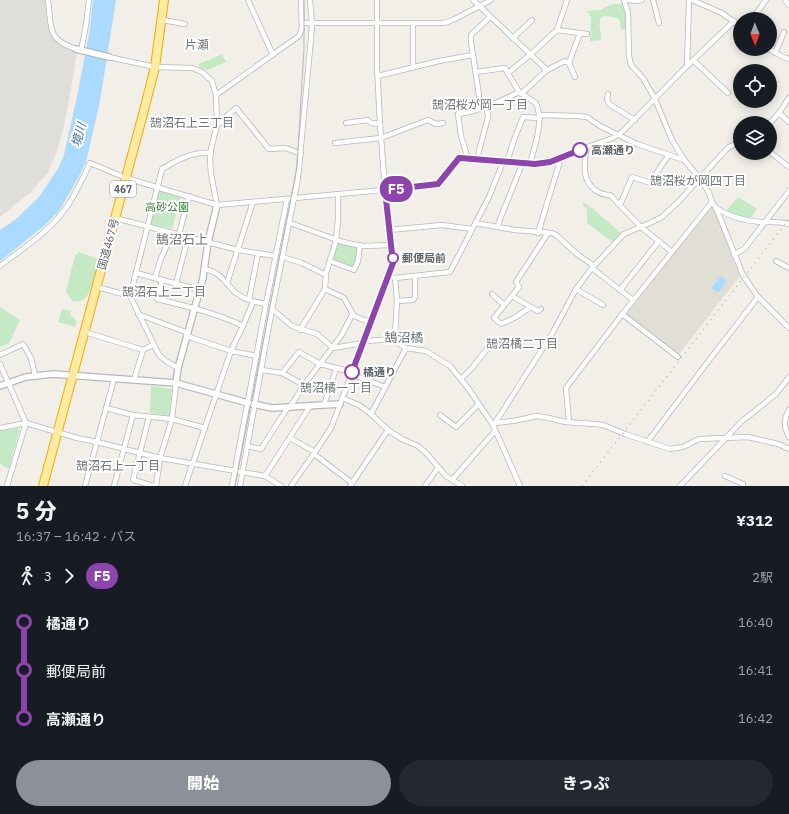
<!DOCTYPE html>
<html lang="ja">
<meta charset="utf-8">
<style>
body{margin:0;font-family:"IBM Plex Sans","Noto Sans JP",sans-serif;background:#242831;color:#f1f3f6;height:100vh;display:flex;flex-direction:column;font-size:15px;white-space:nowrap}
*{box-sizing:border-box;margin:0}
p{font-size:13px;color:#9ea1a6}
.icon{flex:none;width:22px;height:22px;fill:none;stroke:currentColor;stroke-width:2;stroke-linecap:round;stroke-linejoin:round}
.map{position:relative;height:486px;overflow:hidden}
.side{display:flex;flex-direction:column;background:#171b24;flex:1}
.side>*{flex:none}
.badge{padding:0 8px;border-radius:13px;font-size:14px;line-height:26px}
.needle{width:26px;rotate:179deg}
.fabs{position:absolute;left:733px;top:12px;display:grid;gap:8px}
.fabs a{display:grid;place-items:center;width:44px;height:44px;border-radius:50%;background:#171b24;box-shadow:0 2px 10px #0003;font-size:20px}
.map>.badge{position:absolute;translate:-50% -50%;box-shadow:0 0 0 2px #fff}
.legs{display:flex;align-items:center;gap:6px;height:44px;padding:0 16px;font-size:13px}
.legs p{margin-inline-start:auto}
.overview{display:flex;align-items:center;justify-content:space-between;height:68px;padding:0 16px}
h1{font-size:22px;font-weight:800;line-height:30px}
.button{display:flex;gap:8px;margin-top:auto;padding:8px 16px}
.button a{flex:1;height:46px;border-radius:24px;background:#8c9099;color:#fff;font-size:16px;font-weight:800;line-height:46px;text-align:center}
.button a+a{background:#242831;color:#f1f3f6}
ul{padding:0 16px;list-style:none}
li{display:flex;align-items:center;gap:14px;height:48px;font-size:15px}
li i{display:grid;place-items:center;width:6px;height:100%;margin:0 5px;background:currentColor}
li i::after{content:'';width:10px;height:10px;margin:-5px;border:3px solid;border-radius:50%;background:#171b24}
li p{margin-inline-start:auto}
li:first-child i{background:linear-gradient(#0000 50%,currentColor 0)}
li:last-child i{background:linear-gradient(currentColor 50%,#0000 0)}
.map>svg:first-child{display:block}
.industrial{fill:#e0deda}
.education{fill:#e1ded6}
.green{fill:#c5e8c5}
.water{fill:#aadaff}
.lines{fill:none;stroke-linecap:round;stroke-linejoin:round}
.minor-casing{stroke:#b5b8bc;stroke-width:6}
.tertiary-casing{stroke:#b5b8bc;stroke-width:8}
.trunk-casing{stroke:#f9ab00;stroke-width:10}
.minor{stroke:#fff;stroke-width:4.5}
.tertiary{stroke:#fff;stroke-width:5.5}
.trunk{stroke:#feeaa1;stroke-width:8}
.tram{stroke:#b6b7b8;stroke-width:1}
.rail{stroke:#b6b7b8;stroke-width:1.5;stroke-dasharray:1 5;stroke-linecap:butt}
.line-1-casing{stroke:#fff;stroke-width:9}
.line-1{stroke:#8e44ad;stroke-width:6}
.stop-1-dot{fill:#fff;stroke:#8e44ad;stroke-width:2}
.labels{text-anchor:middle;stroke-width:4;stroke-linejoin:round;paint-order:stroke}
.shield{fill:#fff;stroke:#8f9295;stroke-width:1}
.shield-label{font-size:10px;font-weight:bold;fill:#5f6368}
.stop-label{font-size:11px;font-weight:bold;fill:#5f6368;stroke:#fff;text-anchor:start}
.park-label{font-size:11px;fill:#348238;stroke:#fff}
.street-label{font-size:11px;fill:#5f6368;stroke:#fff}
.neighbourhood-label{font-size:12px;fill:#70757a;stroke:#fff}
.water-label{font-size:12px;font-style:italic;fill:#4174aa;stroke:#fff}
.quarter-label{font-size:13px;fill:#70757a;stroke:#fff}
</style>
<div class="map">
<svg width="789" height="486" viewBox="0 0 789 486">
<rect width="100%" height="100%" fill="#f1efe8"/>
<!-- industrial -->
<path class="industrial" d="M0 0H45L48 28 52 36 64 47 77 53 66 117 57 152 48 172 31 192 0 217Z"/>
<!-- education -->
<path class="education" d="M711 206 715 207 732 257 740 276 679 354H676L625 315V313Z"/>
<!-- green -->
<g class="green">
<path d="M614 4H623L626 17 625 30 621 29 620 21 618 18 605 16 601 17C597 27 602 31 601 40L590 41 591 17 587 11 601 10 609 5Z"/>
<path d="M222 54 226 62 207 70 199 68V64Z"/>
<path d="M159 190 181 197 172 229 150 224Z"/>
<path d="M738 197 757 209 751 218 734 215 726 211Z"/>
<path d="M583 202 592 208 622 234 615 244 587 223V208L583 205Z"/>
<path d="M338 243 357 247 356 260 353 267 333 260Z"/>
<path d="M79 252 98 259V262C94 276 91 307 72 301L66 291 75 256Z"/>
<path d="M0 307 20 320 9 343 0 347Z"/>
<path d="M62 309 71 311 70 314 77 322 75 327 58 322Z"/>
<path d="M151 386 172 389 170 416 150 413Z"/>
<path d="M20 428 9 469 0 464V431Z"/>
</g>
<!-- water -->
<g class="water">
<path d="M93 0H116L100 101 86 162 77 180 59 211 44 226 0 261V230L15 220 39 197 59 167 64 155 78 92 90 28Z"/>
<path d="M721 276 727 281 718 293 711 288Z"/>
</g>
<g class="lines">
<!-- minor casing -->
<g class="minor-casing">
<g id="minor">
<path d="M48 0C52 25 45 39 76 49"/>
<path d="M248 0 273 55"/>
<path d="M473 0 547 70"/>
<path d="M624 0 628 13 629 56 631 65 643 78 655 99 672 140 685 161 702 181 709 193 712 202 716 208 743 275 758 297 789 328"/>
<path d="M628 0 635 1 642 0"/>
<path d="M653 0 659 23"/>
<path d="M692 0 722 13 740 26"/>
<path d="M785 0 789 5"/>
<path d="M752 19 766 0"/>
<path d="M162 20 185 24"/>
<path d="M302 23H444L453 20 491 0"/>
<path d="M413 23V67"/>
<path d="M557 30 587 34"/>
<path d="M513 38 532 20"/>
<path d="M769 49 783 57 789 59"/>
<path d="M81 51 86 25 89 0"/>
<path d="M775 53 784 32"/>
<path d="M473 55 471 42V35L490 17"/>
<path d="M109 57 155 67 192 68 202 72 212 81 216 95 217 125 211 149 210 159 211 174 217 205"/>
<path d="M693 60 728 93"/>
<path d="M569 63 580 33"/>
<path d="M687 66 734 21"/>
<path d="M476 72 505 68 519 92 536 103C544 123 535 144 530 164"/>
<path d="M508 73 531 54 557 30 567 0"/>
<path d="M378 76 439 61 473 55 479 96"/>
<path d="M521 94 547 70 565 61 569 63 575 77"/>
<path d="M608 94 607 99 609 104 635 120"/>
<path d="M216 95 299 36 302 28 301 0"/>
<path d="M779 113 789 122"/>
<path d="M540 115 578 116 587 117 600 126 637 144 684 160"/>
<path d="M346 123 368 120 371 123 380 124"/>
<path d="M770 123 779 113 789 98"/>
<path d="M217 125 236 108 269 149 286 148 301 154"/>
<path d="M335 143 381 138 428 120 436 124 443 123"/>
<path d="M586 148C585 164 581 179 595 190 599 193 604 195 610 195L641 227 672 252"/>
<path d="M770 152 789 167"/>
<path d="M468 159 461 136 458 114C480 111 499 102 519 92"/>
<path d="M477 159 488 117 487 107"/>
<path d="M507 162 514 140 523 117 540 118"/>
<path d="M620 205 632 177 651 183 659 169 669 155"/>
<path d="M716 208C730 217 744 221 761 222 770 222 780 221 789 224"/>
<path d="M115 218 238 250 275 256"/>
<path d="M290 223 343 242 362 246 391 245"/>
<path d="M475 223 515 230 552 233 556 235 577 254 594 266"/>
<path d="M497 227 522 164"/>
<path d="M389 230 442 225 472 229"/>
<path d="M538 233 561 158"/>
<path d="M179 234 189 196"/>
<path d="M734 255 744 249 789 191"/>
<path d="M282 257 302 263 326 275"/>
<path d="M330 261 354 270 358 261 360 245"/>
<path d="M776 261 789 268"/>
<path d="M0 266C22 249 46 234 63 212 74 198 82 180 90 163L126 178 217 205 438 185 459 158H461L516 163H542L613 138 623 131 687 66 689 0"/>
<path d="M592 268 633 300"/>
<path d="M204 269C222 272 224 283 236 293 245 300 255 302 266 304"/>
<path d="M136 273 200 290"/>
<path d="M389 276 395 278 397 301 395 335 398 343 406 348 426 351 450 366 468 388 493 425 520 486"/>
<path d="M155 278 160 261 172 233"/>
<path d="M395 278 450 272 489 197 503 162"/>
<path d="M162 280 157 299C186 306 216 313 243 326"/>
<path d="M227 283 253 202"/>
<path d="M176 284 188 237"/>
<path d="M97 287 130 296"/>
<path d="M325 289 344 298 354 316 371 323"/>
<path d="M576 289 603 305"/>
<path d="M620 290 659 241"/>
<path d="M492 294 504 305"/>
<path d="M512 296 538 311 541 309"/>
<path d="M249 300 258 253"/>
<path d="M397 301 413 300 415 297V276"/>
<path d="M531 307 514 318 501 324 494 318 519 287 516 282 548 233"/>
<path d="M272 309 292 326 317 334 333 348 363 343"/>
<path d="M138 314 188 333"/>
<path d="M622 314 678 357"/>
<path d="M300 330 325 289 326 273 336 241 338 219V194"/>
<path d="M85 332 143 350 153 345"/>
<path d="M187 336 231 351 257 356"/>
<path d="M364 341 397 339"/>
<path d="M0 355 23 344 31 358 35 375"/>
<path d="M0 364 26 423 7 486"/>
<path d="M178 368 166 361 159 355 130 296 162 169C178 160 192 151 211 153"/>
<path d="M261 370 282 373 304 385"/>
<path d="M282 373 299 352 320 364 352 372"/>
<path d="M351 374 385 387"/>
<path d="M461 379 472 368 487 349"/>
<path d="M134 380 143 350"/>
<path d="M342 398 359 405 371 414 388 430 402 439 418 446 427 454 446 476 462 486"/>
<path d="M324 405 336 369"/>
<path d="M290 407 304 385 341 336 352 315"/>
<path d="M106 408 133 415 172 419 205 428"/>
<path d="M789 410C783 420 784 427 789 437"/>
<path d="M371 414 406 348"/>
<path d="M440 415 456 427 479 404"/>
<path d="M149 417 133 480 154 486"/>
<path d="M569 422 566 388 620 317 712 202"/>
<path d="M495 423 513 421 537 416 549 418 565 422 595 424 603 425 625 434 670 449 683 447 699 439 748 437 778 444 789 449"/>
<path d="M493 425 495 423 552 334 576 289 592 268 624 234 652 222 662 217 679 201 725 151 729 147 740 142"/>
<path d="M0 428 26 423 77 438 97 442 160 458 265 476 281 486"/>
<path d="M290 438 315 452"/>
<path d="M648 441 710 359 758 297"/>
<path d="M247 446 261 449 288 407"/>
<path d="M314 454 352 483"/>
<path d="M265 476 310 406"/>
<path d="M725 476 743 484V486"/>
<path d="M452 480 495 431"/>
<path d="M85 486 114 379"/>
<path d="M114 486 133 415"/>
<path d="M156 486 160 458 172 419 176 383"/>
<path d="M185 486 231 351 243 326 253 302"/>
<path d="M232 486 266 304 287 199"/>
<path d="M240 486 272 309 298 178 311 38 312 23 310 0"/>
<path d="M291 486 315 452 331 428 389 276 393 260 385 190 380 124 377 65V0"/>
<path d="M350 486 388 430"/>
<path d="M425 486 438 468"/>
<path d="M680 486 741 422 776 394 789 377"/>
</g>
</g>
<!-- tertiary casing -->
<g class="tertiary-casing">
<g id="tertiary">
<path d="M76 49 109 57"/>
<path d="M176 383 178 368 203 278 208 242 217 205"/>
<path d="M0 386 26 377 53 374 176 383 248 403 272 408 340 404"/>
</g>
</g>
<!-- trunk casing -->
<g class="trunk-casing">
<path id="trunk" d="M43 486 143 114 155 67 164 0"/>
</g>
<!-- minor -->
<use href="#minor" class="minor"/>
<!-- tertiary -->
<use href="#tertiary" class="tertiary"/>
<!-- trunk -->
<use href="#trunk" class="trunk"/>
<!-- tram -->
<path class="tram" d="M235 486 297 167 304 48V0"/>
<!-- rail -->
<path class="rail" d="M582 486 789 219"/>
</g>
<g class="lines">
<!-- line-1 casing -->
<g class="line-1-casing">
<path id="line-1" d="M352 372 393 263 385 190 438 184 459 158H460L535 164 550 162 580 150"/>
</g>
<!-- line-1 -->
<use href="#line-1" class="line-1"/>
</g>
<!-- markers -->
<g class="stop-1-dot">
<circle cx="580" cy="150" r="7"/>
<circle cx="393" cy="258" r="5"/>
<circle cx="352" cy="372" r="7"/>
</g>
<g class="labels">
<!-- shield labels -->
<rect class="shield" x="110" y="181" width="26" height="16" rx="3"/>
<g class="shield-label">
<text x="123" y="193">467</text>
</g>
<!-- stop labels -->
<g class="stop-label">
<text x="591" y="154">高瀬通り</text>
<text x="402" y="262">郵便局前</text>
<text x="363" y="376">橘通り</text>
</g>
<!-- park labels -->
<g class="park-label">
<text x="167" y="211">高砂公園</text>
</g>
<!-- street labels -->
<g class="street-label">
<text transform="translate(108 244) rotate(-75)" y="4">国道467号</text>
</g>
<!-- neighbourhood labels -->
<g class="neighbourhood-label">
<text x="197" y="49">片瀬</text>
<text x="480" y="109">鵠沼桜が岡一丁目</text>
<text x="192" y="127">鵠沼石上三丁目</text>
<text x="698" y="185">鵠沼桜が岡四丁目</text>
<text x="164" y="296">鵠沼石上二丁目</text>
<text x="522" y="348">鵠沼橘二丁目</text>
<text x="336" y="392">鵠沼橘一丁目</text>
<text x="118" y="470">鵠沼石上一丁目</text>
</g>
<!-- water labels -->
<g class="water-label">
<text transform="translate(79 135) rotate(-74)" y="4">境川</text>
</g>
<!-- quarter labels -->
<g class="quarter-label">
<text x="182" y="244">鵠沼石上</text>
<text x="404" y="342">鵠沼橘</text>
</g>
</g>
</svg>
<div class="fabs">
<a><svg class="needle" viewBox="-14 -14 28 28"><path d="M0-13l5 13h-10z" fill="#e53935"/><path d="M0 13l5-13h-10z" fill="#9ea1a6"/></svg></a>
<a><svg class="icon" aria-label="locate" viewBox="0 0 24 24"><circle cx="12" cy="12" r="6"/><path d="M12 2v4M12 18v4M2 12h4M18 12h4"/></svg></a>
<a><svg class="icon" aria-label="layers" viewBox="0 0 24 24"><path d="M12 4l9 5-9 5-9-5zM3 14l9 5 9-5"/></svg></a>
</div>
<b class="badge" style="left:396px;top:189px;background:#8e44ad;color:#fff">F5</b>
</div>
<section class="side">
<div class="overview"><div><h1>5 分</h1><p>16:37 – 16:42 · バス</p></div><b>¥312</b></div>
<div class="legs"><svg class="icon" aria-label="walk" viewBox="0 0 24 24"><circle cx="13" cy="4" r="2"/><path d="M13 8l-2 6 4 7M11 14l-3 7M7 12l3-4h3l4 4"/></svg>3<svg class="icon" aria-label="forward" viewBox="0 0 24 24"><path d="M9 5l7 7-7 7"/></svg><b class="badge" style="background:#8e44ad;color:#fff">F5</b><p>2駅</p></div>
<ul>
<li><i style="color:#8e44ad"></i><b>橘通り</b><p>16:40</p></li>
<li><i style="color:#8e44ad"></i><span>郵便局前</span><p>16:41</p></li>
<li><i style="color:#8e44ad"></i><b>高瀬通り</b><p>16:42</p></li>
</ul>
<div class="button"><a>開始</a><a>きっぷ</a></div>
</section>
